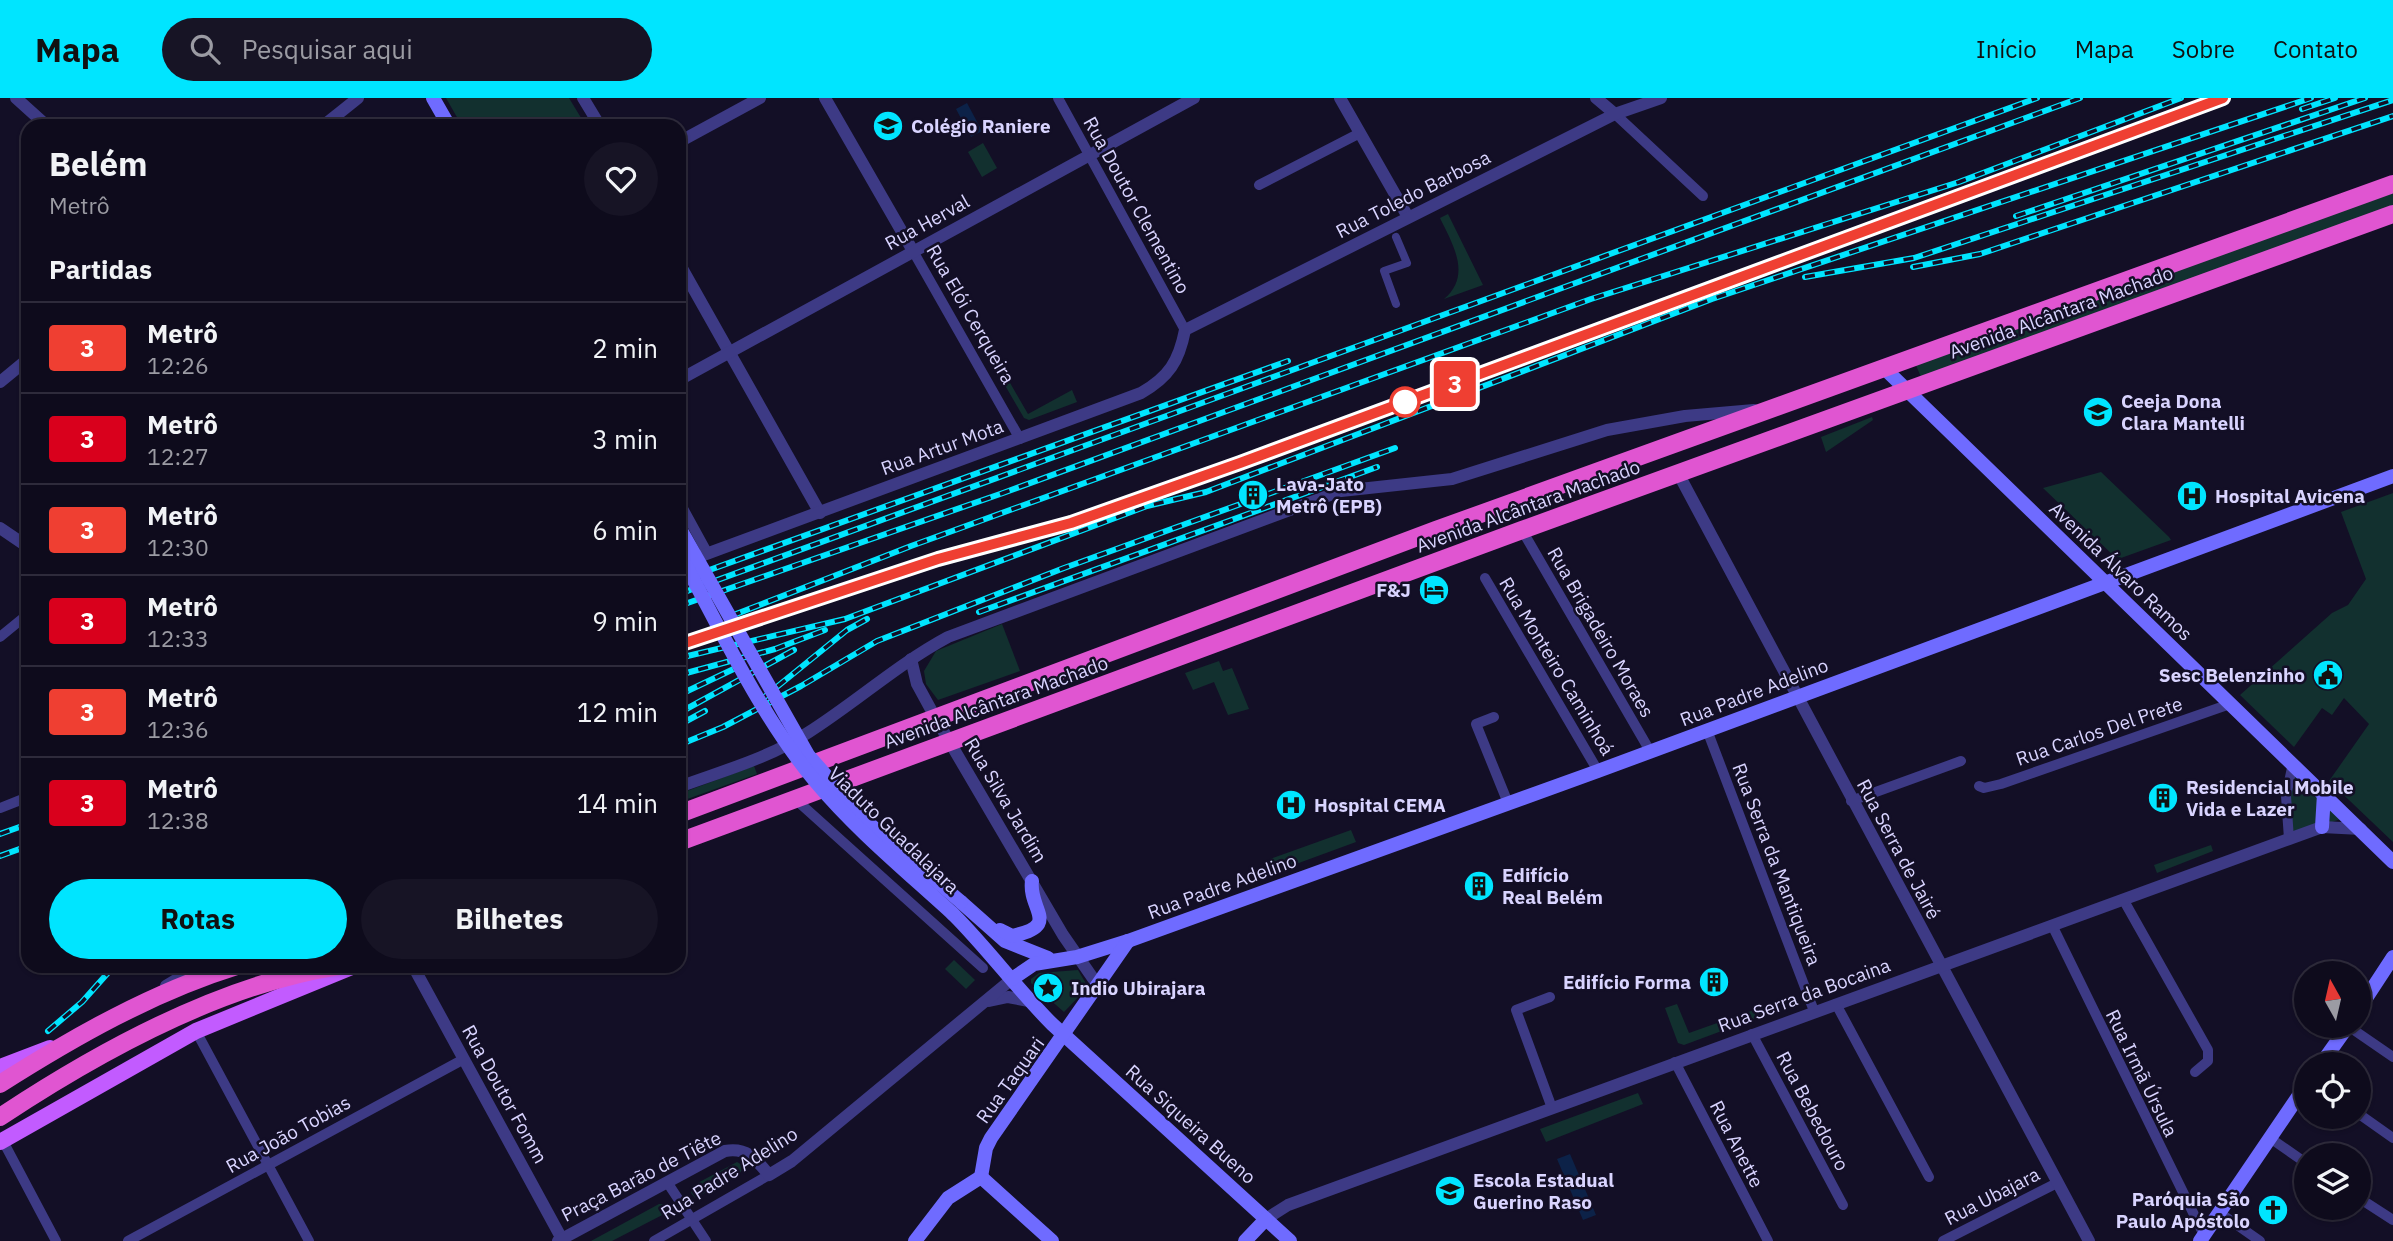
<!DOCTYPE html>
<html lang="pt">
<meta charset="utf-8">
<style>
body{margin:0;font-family:"IBM Plex Sans",sans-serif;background:#171425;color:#f1f3f6;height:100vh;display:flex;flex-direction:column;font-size:26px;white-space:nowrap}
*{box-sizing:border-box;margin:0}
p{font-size:23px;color:#9b9ba3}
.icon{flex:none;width:38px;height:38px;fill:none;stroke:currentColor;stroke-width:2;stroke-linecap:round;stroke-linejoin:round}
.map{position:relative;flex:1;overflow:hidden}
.panel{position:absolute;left:21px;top:21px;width:665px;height:854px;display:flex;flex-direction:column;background:#0e0b1c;border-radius:21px;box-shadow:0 2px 5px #0004,0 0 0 2px #2e2b3b}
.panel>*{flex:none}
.badge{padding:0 14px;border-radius:5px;font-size:24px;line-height:46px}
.needle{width:46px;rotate:352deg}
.fabs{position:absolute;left:2294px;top:863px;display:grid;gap:14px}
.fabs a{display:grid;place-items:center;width:77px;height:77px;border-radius:50%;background:#0e0b1c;box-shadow:0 2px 5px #0004,0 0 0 2px #2e2b3b;font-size:35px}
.map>.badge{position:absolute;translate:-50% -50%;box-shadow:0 0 0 4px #fff}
h2{padding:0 28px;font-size:26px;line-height:63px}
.round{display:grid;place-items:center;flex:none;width:74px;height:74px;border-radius:37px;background:#171425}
.head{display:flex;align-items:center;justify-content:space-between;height:119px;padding:0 28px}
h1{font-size:33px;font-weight:700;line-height:52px}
.action{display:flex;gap:14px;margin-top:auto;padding:14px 28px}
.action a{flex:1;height:80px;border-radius:42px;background:#00e5ff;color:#111;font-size:28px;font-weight:700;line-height:80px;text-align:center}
.action a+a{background:#171425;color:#f1f3f6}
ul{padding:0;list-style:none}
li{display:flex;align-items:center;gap:21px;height:91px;padding:0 28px;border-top:2px solid #2e2b3b}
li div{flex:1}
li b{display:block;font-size:26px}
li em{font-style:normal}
li .badge{min-width:77px;font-weight:700;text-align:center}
header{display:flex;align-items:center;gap:42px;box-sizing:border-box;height:98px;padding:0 35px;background:#00e5ff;color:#111}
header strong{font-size:33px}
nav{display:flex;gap:38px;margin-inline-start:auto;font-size:24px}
.search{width:490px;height:63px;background:#171425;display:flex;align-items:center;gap:18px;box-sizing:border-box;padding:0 24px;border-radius:38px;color:#9b9ba3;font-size:26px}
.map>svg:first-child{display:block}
.green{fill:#12302f}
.water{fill:#0c2248}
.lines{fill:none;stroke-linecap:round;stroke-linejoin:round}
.pedestrian{stroke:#3d3a85;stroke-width:8}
.minor{stroke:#3d3a85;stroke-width:10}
.tertiary{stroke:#3d3a85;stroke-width:12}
.secondary{stroke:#6f6bff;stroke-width:14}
.primary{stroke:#c25bff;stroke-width:16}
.trunk{stroke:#e055d1;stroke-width:18}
.rail-casing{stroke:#00e5ff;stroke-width:6}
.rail{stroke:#130f26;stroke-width:3.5;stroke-dasharray:10;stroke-linecap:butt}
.secondary-bridge{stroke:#6f6bff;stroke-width:14}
.line-casing{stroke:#fff;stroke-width:16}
.line{stroke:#ef3f32;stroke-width:10}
.stop-dot{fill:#fff;stroke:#ef3f32;stroke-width:3.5}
.labels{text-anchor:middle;stroke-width:5;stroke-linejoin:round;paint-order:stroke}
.poi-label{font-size:19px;font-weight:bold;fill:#d9d4ff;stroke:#130f26;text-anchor:start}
.street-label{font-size:19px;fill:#d9d4ff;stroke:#130f26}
</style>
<header>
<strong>Mapa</strong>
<div class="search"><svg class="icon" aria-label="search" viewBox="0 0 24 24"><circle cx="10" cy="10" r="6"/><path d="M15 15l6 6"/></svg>Pesquisar aqui</div>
<nav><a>Início</a><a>Mapa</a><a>Sobre</a><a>Contato</a></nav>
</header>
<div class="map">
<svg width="2393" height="1143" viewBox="0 0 2393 1143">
<rect width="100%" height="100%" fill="#130f26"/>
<!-- green -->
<g class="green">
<path d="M446 0H569L586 28H462Z"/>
<path d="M983 45 997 70 982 79 968 54Z"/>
<path d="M2393 94V110L1921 279 1915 265Z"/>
<path d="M1448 116 1483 187 1444 201C1472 177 1453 147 1440 120Z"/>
<path d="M975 224 1028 316 1072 292 1077 304 1029 322 1024 320 970 227Z"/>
<path d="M1872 319 1873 322 1826 354 1821 339Z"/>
<path d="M2101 374 2169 439 2171 442 2121 460 2114 458 2043 390Z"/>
<path d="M2393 395V744L2329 683 2369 626 2344 600 2332 617 2322 610 2294 649 2240 597 2332 515 2348 507 2366 481 2341 414Z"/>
<path d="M1002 526 1020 573 938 602 926 586 924 573 936 553Z"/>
<path d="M1219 563 1223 573 1232 570 1249 611 1228 617 1214 584 1193 592 1185 575Z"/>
<path d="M754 668 757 676 679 704V696Z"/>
<path d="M2295 669 2346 719 2291 739 2288 697Z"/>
<path d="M1351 732 1356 744 1277 773 1270 761Z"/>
<path d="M2211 747 2213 753 2157 775 2154 767Z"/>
<path d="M954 862 975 882 966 891 945 871Z"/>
<path d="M1078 872 1088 889 1064 914 1031 885V881L1039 875Z"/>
<path d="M1677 906 1689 935 1768 907 1770 915 1684 947 1678 945 1665 910Z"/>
<path d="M1638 995 1643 1006 1546 1044 1540 1031Z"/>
<path d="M737 1064 744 1068 739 1077 695 1100 691 1095 692 1088Z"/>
<path d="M659 1106H663L668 1114 612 1143H591Z"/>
</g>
<!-- water -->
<g class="water">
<path d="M967 5 982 33 971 39 956 11Z"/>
<path d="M1570 1056 1596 1117 1583 1122 1557 1061Z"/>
</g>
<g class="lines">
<!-- pedestrian -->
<path class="pedestrian" d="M1396 139 1407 165 1384 173 1396 206"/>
<!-- minor -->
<g class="minor">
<path d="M1058 0 1185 232"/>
<path d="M1615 16 1703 98"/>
<path d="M1259 87 1360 35"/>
<path d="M913 153 1020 341"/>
<path d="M679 403 708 456"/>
<path d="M1522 432 1650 653"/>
<path d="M1485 480 1598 673"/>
<path d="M0 539 28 516"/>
<path d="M1494 619 1476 626 1508 705"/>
<path d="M1707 632 1814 913"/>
<path d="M1979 688 1984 690 2001 686 2230 606"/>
<path d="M794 700 983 870"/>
<path d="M1851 703 1961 663"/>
<path d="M0 710 28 699"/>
<path d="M2289 741 2286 698 2293 665"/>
<path d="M2123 801 2208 952V963L2195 974"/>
<path d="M2052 827 2204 1137"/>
<path d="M1550 899 1516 912 1552 1010"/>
<path d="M1836 906 1929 1079"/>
<path d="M2348 928 2393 959"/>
<path d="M196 933 309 1143"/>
<path d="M1752 936 1843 1107"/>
<path d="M1675 964 1768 1143"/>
<path d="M2359 1016 2393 1040"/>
<path d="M2270 1040 2306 1065"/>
<path d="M3 1043 56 1143"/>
<path d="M667 1084 706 1143"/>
<path d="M2359 1100 2393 1122"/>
<path d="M2220 1115 2260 1143"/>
<path d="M128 1143 464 961"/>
<path d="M654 1143 769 1077"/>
<path d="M1943 1143 2057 1085"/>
</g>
<!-- tertiary -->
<g class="tertiary">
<path d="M16 0 47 28"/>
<path d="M583 0 600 28"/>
<path d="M825 0 913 153"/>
<path d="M1340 0 1408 119"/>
<path d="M1596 0 1615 16"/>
<path d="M323 28 358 0"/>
<path d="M679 44 760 0"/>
<path d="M679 165 820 415"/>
<path d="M679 282 1194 0"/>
<path d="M0 284 28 261"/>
<path d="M1678 375 2089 1143"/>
<path d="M0 430 28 449"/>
<path d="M690 462 1141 295C1169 279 1179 263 1185 232L1615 16 1661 0"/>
<path d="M911 561 917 586 935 619 1063 837 1099 889"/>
<path d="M679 689C722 673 770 660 809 634 856 604 898 566 948 539L1341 393 1452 381 1607 332 1685 318 1754 312"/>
<path d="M413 868 562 1141"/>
<path d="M166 888 199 868"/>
<path d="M989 903 1008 899 1029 903"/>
<path d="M1266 1121 1288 1107 2289 741 2322 729 2361 731"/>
<path d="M558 1143 725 1053C747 1049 756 1061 769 1077L792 1063 1012 881"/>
</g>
<!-- secondary -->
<g class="secondary">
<path d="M433 0 449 28"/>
<path d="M1883 269 2393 764"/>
<path d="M2322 729 2324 696"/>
<path d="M961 804 1005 843 1048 860"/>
<path d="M953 816C988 851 1017 891 1052 926L1290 1143"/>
<path d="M1000 832 1012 838C1062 827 1028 812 1032 783"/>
<path d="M1012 881 1034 866 1077 859 1128 843 1598 673 2393 378"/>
<path d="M2359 911 2393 859"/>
<path d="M2321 966 2348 928"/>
<path d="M981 1079 986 1050 991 1040 1128 843"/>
<path d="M981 1079 1052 1143"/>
<path d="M915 1143 948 1100 981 1079"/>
<path d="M1245 1143 1266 1121"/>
<path d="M2200 1143 2306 987"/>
</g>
<!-- primary -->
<g class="primary">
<path d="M0 969 50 950"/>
<path d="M0 1044 196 933 354 868"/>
</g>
<!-- trunk -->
<g class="trunk">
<path d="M679 716 1436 432 2393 86"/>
<path d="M679 744 1522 432 2393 116"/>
<path d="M0 986C74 939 153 894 237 868"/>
<path d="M0 1019C98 954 221 886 339 868"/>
</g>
<!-- rail casing -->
<g class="rail-casing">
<g id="rail">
<path d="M2302 11 2335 0"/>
<path d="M2016 118 2365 0"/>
<path d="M1913 169 1980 156 2393 18"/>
<path d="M1805 179 1914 160 2393 2"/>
<path d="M679 483 1288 263"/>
<path d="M679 496 2037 0"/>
<path d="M679 508 1003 395 2080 0"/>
<path d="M979 514 1377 369"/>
<path d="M731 518 911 448 1591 201 1959 84 2181 0"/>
<path d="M679 547 938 461 1071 424 1240 365 2222 0"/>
<path d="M679 560 845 521 1147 408 1206 394 1712 201 2311 0"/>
<path d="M679 577 775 551 825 532"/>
<path d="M679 597 740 568"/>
<path d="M762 601 847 532 867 521"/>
<path d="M679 615 794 552"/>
<path d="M679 627 705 613"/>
<path d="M679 647 723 629 801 588 877 543 1064 470 1395 350"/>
<path d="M0 736 28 726"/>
<path d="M0 758 28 748"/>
<path d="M48 933 82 904 114 868"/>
</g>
</g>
<!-- rail -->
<use href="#rail" class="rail"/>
<!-- secondary-bridge -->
<g class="secondary-bridge">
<path d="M679 429 808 657 866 723 961 804"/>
<path d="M679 455C721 531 759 616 815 683 856 732 906 773 953 816"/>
</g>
</g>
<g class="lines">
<!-- line casing -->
<g class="line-casing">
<path id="line" d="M679 547 938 461 1071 425 1240 365 2223 0"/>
</g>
<!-- line -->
<use href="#line" class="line"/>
</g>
<!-- icons -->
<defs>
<g id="school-disc" transform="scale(1.575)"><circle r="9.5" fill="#00e5ff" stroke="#130f26"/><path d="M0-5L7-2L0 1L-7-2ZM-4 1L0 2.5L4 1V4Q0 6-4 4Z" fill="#111"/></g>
<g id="building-disc" transform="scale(1.575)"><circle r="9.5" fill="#00e5ff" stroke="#130f26"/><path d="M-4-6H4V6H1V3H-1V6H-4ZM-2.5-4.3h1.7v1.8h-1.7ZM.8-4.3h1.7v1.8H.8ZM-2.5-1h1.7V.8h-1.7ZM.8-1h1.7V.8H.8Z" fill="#111"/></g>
<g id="hospital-disc" transform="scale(1.575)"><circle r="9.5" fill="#00e5ff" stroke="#130f26"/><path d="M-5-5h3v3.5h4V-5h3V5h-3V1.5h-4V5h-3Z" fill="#111"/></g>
<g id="hotel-disc" transform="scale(1.575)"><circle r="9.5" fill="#00e5ff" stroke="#130f26"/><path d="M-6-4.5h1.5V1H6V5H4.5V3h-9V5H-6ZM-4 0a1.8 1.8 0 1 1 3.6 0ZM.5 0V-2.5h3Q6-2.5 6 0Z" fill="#111"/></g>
<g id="civic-disc" transform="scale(1.575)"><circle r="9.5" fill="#00e5ff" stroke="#130f26"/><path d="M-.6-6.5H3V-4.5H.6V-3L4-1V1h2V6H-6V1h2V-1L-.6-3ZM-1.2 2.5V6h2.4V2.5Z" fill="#111"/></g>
<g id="sight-disc" transform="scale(1.575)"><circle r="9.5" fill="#00e5ff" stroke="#130f26"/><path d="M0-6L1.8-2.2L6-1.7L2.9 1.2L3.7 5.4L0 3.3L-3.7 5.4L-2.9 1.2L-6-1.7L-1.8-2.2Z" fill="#111"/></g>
<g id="church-disc" transform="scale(1.575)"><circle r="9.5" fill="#00e5ff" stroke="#130f26"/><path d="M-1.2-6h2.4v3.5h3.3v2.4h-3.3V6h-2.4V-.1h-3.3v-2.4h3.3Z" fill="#111"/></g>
</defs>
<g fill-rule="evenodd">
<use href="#school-disc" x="888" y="28"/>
<use href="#school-disc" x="2098" y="314"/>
<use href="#building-disc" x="1253" y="397"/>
<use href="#hospital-disc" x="2192" y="398"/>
<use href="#hotel-disc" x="1434" y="492"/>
<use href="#civic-disc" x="2328" y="577"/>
<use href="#building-disc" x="2163" y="700"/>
<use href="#hospital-disc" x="1291" y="707"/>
<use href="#building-disc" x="1479" y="788"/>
<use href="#building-disc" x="1714" y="884"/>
<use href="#sight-disc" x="1048" y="890"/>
<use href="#school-disc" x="1450" y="1093"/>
<use href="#church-disc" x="2273" y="1112"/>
</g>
<!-- markers -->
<circle class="stop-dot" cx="1405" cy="304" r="14"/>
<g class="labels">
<!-- poi labels -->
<g class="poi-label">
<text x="911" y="35">Colégio Raniere</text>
<text x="2121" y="310">Ceeja Dona<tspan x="2121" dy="22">Clara Mantelli</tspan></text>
<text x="1276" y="393">Lava-Jato<tspan x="1276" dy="22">Metrô (EPB)</tspan></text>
<text x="2215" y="405">Hospital Avicena</text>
<text x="1411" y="499" text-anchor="end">F&amp;J</text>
<text x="2305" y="584" text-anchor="end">Sesc Belenzinho</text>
<text x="2186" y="696">Residencial Mobile<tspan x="2186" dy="22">Vida e Lazer</tspan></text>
<text x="1314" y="714">Hospital CEMA</text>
<text x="1502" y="784">Edifício<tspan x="1502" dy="22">Real Belém</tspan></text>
<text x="1691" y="891" text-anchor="end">Edifício Forma</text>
<text x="1071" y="897">Indio Ubirajara</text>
<text x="1473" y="1089">Escola Estadual<tspan x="1473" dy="22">Guerino Raso</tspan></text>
<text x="2250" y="1108" text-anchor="end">Paróquia São<tspan x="2250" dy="22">Paulo Apóstolo</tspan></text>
</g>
<!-- street labels -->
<g class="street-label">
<text transform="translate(1413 96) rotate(-27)" y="7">Rua Toledo Barbosa</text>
<text transform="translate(1137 107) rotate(61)" y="7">Rua Doutor Clementino</text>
<text transform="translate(927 124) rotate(-29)" y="7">Rua Herval</text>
<text transform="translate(2061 214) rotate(-20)" y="7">Avenida Alcântara Machado</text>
<text transform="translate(971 216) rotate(60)" y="7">Rua Elói Cerqueira</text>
<text transform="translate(942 349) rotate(-20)" y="7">Rua Artur Mota</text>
<text transform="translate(1528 408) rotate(-20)" y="7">Avenida Alcântara Machado</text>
<text transform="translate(2121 473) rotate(44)" y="7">Avenida Álvaro Ramos</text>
<text transform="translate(1601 534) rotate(60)" y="7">Rua Brigadeiro Moraes</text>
<text transform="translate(1557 568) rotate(59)" y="7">Rua Monteiro Caminhoá</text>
<text transform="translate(1754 594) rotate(-21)" y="7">Rua Padre Adelino</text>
<text transform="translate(996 604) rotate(-20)" y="7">Avenida Alcântara Machado</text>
<text transform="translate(2099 633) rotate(-19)" y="7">Rua Carlos Del Prete</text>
<text transform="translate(1006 702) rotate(59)" y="7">Rua Silva Jardim</text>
<text transform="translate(894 732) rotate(44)" y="7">Viaduto Guadalajara</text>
<text transform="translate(1899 751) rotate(62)" y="7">Rua Serra de Jairé</text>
<text transform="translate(1777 766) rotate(69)" y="7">Rua Serra da Mantiqueira</text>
<text transform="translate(1222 788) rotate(-20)" y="7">Rua Padre Adelino</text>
<text transform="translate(1804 897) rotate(-20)" y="7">Rua Serra da Bocaina</text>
<text transform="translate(2142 975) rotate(64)" y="7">Rua Irmã Úrsula</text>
<text transform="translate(1010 982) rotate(-54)" y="7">Rua Taquari</text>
<text transform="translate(505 996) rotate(61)" y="7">Rua Doutor Fomm</text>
<text transform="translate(1813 1013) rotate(62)" y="7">Rua Bebedouro</text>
<text transform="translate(1191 1026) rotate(42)" y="7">Rua Siqueira Bueno</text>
<text transform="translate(288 1036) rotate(-29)" y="7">Rua João Tobias</text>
<text transform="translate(1737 1046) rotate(63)" y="7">Rua Anette</text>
<text transform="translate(729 1075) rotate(-32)" y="7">Rua Padre Adelino</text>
<text transform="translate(641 1078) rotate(-27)" y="7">Praça Barão de Tiête</text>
<text transform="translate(1992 1098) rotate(-27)" y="7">Rua Ubajara</text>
</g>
</g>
</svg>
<div class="fabs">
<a><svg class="needle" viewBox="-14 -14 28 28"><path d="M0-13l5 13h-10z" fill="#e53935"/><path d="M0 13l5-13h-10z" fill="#9b9ba3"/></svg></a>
<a><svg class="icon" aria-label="locate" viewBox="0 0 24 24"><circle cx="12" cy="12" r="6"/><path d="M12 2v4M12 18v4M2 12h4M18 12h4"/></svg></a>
<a><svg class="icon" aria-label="layers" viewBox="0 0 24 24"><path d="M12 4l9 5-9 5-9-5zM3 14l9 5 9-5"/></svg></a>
</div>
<b class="badge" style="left:1455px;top:286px;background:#ef3f32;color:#fff">3</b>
<section class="panel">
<div class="head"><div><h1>Belém</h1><p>Metrô</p></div><a class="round"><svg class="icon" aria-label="heart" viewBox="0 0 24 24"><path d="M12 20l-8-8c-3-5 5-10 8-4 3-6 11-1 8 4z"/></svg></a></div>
<h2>Partidas</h2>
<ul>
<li><span class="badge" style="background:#ef3f32;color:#fff">3</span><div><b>Metrô</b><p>12:26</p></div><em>2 min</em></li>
<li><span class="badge" style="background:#d9001c;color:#fff">3</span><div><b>Metrô</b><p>12:27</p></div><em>3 min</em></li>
<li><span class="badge" style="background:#ef3f32;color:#fff">3</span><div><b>Metrô</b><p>12:30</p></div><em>6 min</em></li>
<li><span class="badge" style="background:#d9001c;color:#fff">3</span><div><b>Metrô</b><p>12:33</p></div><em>9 min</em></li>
<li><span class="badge" style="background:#ef3f32;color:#fff">3</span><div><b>Metrô</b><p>12:36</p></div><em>12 min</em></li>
<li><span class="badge" style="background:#d9001c;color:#fff">3</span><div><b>Metrô</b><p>12:38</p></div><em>14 min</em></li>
</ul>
<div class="action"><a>Rotas</a><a>Bilhetes</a></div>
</section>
</div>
